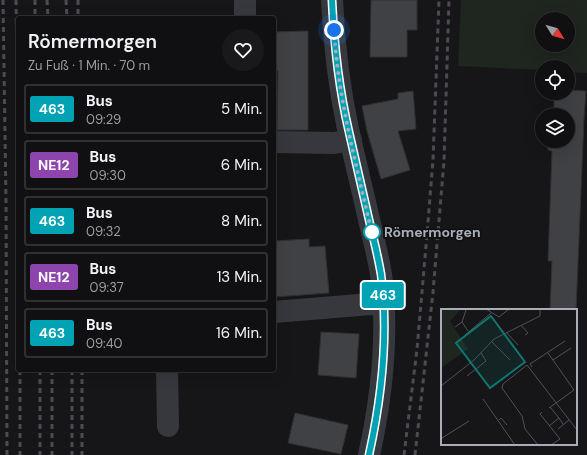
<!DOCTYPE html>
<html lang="de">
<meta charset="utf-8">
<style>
body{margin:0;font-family:"DM Sans",sans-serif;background:#19191b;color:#f1f3f6;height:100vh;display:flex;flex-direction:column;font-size:15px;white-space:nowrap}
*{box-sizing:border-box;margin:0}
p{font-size:13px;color:#9c9d9f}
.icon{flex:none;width:22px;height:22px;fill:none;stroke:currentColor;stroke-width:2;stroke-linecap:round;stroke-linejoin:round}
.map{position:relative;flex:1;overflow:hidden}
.details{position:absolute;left:16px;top:16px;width:260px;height:356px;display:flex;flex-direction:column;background:#101012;border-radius:4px;box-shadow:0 4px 16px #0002,0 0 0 1px #303032}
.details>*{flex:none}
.badge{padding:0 8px;border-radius:3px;font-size:14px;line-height:26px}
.needle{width:26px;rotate:127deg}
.tools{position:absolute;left:535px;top:12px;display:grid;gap:8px}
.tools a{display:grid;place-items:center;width:40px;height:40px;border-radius:50%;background:#101012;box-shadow:0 4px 16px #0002,0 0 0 1px #303032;font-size:20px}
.you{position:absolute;width:20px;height:20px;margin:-10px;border:3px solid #fff;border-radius:50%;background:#1a73e8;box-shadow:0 0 0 6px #1a73e833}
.map>.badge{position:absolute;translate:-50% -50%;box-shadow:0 0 0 2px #fff}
.round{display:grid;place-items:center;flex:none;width:42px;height:42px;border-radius:21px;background:#19191b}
.head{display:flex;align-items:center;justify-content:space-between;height:68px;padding:0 12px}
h1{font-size:19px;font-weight:600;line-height:30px}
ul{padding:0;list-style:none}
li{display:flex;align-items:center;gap:12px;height:50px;margin:0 8px 6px;padding:0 4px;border:2px solid #303032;border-radius:4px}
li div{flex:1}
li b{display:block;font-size:15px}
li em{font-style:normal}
li .badge{min-width:44px;font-weight:700;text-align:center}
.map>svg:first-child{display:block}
.green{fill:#1e261f;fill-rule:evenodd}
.building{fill:#404145;stroke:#303034}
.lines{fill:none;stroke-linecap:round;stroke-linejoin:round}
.minor{stroke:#37383d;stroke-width:22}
.rail{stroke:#4a4c52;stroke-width:3;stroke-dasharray:5 4;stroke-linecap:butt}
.line-casing{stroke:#fff;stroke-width:9}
.line{stroke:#00a3b4;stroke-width:6}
.walk{stroke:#a8adb8;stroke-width:4;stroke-dasharray:0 7.2}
.stop-dot{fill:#fff;stroke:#00a3b4;stroke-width:2}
.labels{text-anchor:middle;stroke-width:4;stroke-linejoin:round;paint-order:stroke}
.stop-label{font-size:14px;font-weight:bold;fill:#a8adb8;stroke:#111113;text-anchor:start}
.inset-road{fill:none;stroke:#505258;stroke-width:1}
.view{fill:#0f766e;fill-opacity:0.15;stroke:#0f766e;stroke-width:2}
.inset-edge{fill:none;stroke:#a8adb8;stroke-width:2}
</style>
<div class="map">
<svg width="587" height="455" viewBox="0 0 587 455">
<rect width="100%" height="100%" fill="#161618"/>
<!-- green -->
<path class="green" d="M461 0H587V73L568 72V67H542V70L458 66ZM542 19H568V45H542Z"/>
<!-- building -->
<g class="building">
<path d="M371 0H417V30H407V57H370Z"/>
<path d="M308 31V130H277L278 71H274V32Z"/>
<path d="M568 90 586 91 584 118 576 310H550L552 261H548L552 151 548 150V141H568V115H554V99H560V93H568Z"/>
<path d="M413 91 416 129 398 131 410 170 381 179 367 131 362 106 398 99V93Z"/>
<path d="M309 239V247L325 246 329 293 274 297V241Z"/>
<path d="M321 332 359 334 356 378 318 375Z"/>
<path d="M295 413 348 425 341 454 288 443Z"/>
</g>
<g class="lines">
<!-- minor -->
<g class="minor">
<path d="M245 0V18"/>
<path d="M332 0C334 43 339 87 348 129 355 161 363 192 370 224 374 240 378 257 381 274 389 335 382 396 369 455"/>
<path d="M274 142 334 143 351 140"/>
<path d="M274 312 371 304 384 305"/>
<path d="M167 370 168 426"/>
</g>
<!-- rail -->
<g class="rail">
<path d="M3 0 6 201 7 455"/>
<path d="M16 0 18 142"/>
<path d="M35 0V18"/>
<path d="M47 0 48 18"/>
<path d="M66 0 67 18"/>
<path d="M78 0V18"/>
<path d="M20 370V455"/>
<path d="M40 370V455"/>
<path d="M52 370V455"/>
<path d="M72 370V455"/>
<path d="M82 370V455"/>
<path d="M404 455 417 349 426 246 433 160 439 0"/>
<path d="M415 455 433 292 444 161 449 0"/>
</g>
</g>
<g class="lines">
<!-- line casing -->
<g class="line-casing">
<path id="line" d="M332 0C334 44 339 89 349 132 356 163 363 193 370 224 374 240 378 257 381 274 389 335 382 396 369 455"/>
</g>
<!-- line -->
<use href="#line" class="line"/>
<!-- walk -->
<path class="walk" d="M334 30C338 99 357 167 372 234V232"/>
</g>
<!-- markers -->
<circle class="stop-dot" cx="372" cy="232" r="8"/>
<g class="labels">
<!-- stop labels -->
<g class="stop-label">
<text x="384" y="237">Römermorgen</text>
</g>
</g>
<!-- overview -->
<g transform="translate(441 309)">
<rect width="136" height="136" fill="#161618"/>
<path d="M0 0H20L9 12 27 40 0 59Z" fill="#1e261f"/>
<path class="inset-road" d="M45 0 58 8 68 0M21 13 25 1M80 16 87 24 84 26M14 18 21 13 27 22M65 23 77 36M24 26 50 4M50 32 69 51M107 44 133 81 108 99M112 51 130 39M91 58 89 55 124 32M26 67 45 52 40 44M0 77 33 51 53 30 99 7V0M42 90 74 136M109 98 118 109M101 103 99 105 119 130 110 136M58 111 60 109 66 116M108 117 118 109 122 115M117 120 128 111M0 133 1 129 28 112M97 136 84 120 81 107 61 79 62 75 86 56 136 121"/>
<path class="view" d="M50 7 84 53 49 79 15 34Z"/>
<rect width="136" height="136" class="inset-edge"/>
</g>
</svg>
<div class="tools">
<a><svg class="needle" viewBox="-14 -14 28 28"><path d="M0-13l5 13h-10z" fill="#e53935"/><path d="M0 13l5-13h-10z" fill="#9c9d9f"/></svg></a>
<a><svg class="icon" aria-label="locate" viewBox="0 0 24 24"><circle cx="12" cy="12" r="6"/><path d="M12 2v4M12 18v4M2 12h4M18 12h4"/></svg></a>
<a><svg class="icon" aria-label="layers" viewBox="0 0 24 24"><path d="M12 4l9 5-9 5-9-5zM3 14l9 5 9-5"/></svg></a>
</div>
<div class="you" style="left:334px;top:30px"></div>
<b class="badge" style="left:383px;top:295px;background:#00a3b4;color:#fff">463</b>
<section class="details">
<div class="head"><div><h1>Römermorgen</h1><p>Zu Fuß · 1 Min. · 70 m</p></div><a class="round"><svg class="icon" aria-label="heart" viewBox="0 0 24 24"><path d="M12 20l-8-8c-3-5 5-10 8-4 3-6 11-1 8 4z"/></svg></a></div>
<ul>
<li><span class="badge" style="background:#00a3b4;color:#fff">463</span><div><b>Bus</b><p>09:29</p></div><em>5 Min.</em></li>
<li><span class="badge" style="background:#8e44ad;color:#fff">NE12</span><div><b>Bus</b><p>09:30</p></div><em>6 Min.</em></li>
<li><span class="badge" style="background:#00a3b4;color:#fff">463</span><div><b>Bus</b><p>09:32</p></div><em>8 Min.</em></li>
<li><span class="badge" style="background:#8e44ad;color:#fff">NE12</span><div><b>Bus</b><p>09:37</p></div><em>13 Min.</em></li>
<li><span class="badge" style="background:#00a3b4;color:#fff">463</span><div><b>Bus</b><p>09:40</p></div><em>16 Min.</em></li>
</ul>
</section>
</div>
